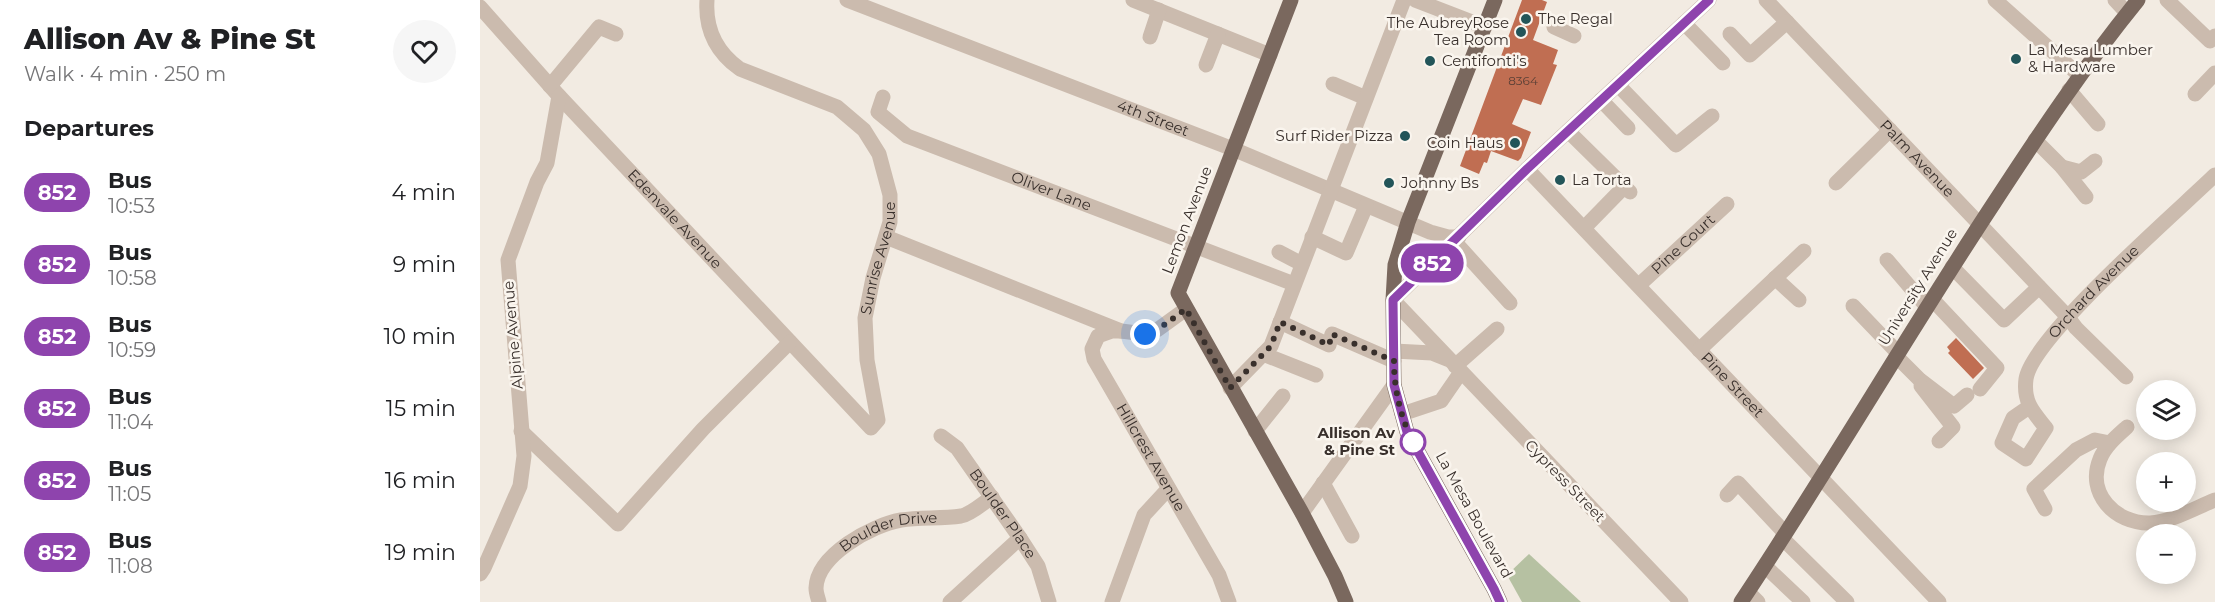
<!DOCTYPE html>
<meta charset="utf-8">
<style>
body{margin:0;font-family:Montserrat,sans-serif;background:#f6f6f6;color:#202124;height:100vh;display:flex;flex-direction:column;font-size:22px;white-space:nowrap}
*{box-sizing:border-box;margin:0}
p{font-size:20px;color:#757577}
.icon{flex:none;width:33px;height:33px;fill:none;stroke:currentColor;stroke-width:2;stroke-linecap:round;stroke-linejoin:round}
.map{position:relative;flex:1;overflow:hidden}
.sheet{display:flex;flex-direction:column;background:#fff;width:480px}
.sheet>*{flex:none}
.badge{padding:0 12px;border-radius:20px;font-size:21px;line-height:39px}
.tools{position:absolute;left:1656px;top:380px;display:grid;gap:12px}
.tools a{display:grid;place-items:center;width:60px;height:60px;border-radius:50%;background:#fff;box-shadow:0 3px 15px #0003;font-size:30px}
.you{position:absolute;width:30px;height:30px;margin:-15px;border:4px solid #fff;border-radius:50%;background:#1a73e8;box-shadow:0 0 0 9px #1a73e833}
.map>.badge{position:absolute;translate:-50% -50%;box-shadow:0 0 0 3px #fff}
h2{padding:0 24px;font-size:22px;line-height:54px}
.round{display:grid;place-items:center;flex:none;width:63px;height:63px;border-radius:32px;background:#f6f6f6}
.summary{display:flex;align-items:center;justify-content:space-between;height:102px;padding:0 24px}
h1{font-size:28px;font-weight:800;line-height:45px}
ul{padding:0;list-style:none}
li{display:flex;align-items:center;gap:18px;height:72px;padding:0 24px}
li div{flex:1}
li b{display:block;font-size:22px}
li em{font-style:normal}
li .badge{min-width:66px;font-weight:700;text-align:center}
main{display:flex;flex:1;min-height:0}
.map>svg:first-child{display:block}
.green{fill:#b6c1a2}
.building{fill:#c06e52}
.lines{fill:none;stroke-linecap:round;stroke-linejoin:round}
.minor{stroke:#cbbbae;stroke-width:15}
.major{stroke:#7a685e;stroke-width:15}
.line-casing{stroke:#fff;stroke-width:14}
.line{stroke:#8e44ad;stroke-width:9}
.walk{stroke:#39302c;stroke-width:6;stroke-dasharray:0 10.8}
.poi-dot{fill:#235559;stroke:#faf5ee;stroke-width:2}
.stop-dot{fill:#fff;stroke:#8e44ad;stroke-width:3}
.labels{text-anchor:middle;stroke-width:5;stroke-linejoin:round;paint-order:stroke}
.number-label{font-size:12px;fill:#5b4036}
.poi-label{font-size:15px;fill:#39302c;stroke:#faf5ee;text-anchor:start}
.street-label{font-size:15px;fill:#39302c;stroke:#faf5ee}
.stop-label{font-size:15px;font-weight:bold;fill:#39302c;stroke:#faf5ee;text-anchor:end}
</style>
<main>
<section class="sheet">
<div class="summary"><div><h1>Allison Av &amp; Pine St</h1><p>Walk · 4 min · 250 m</p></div><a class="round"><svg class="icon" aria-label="heart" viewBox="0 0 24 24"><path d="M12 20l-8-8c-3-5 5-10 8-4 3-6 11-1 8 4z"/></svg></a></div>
<h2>Departures</h2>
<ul>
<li><span class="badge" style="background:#8e44ad;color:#fff">852</span><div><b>Bus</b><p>10:53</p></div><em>4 min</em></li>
<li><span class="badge" style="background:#8e44ad;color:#fff">852</span><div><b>Bus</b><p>10:58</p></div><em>9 min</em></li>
<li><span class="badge" style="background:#8e44ad;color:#fff">852</span><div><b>Bus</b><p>10:59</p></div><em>10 min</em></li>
<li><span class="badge" style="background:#8e44ad;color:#fff">852</span><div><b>Bus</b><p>11:04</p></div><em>15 min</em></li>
<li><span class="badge" style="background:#8e44ad;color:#fff">852</span><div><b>Bus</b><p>11:05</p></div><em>16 min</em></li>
<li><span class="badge" style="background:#8e44ad;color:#fff">852</span><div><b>Bus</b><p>11:08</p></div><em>19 min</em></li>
</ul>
</section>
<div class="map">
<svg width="1735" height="602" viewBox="0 0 1735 602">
<rect width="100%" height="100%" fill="#f2ebe2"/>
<!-- green -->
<path class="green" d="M1049 554 1101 602H1042L1027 575Z"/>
<!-- building -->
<g class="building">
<path d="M1042 0H1062L1067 2 1053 40 1078 50 1073 64 1077 65 1061 105 1043 99 1032 124 1051 132 1041 158 1038 161 1011 151 1007 163 1004 162 999 174 980 166Z"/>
<path d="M1476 338 1504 368 1493 379 1468 353 1470 351 1467 347Z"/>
</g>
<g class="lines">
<!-- minor -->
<g class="minor">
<path id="s1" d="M367 0 753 149 950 232 968 237H979"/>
<path d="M653 0 790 55"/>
<path d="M935 0 1005 27"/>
<path id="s2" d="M1286 0 1587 316 1596 328 1646 377"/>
<path d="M1515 0 1599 75"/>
<path d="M1635 0 1647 13"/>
<path d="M1687 0 1730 41 1735 36"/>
<path id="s3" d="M0 7 79 96 391 428 398 420 387 360 385 318 393 278 410 222V195L399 154 384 130 357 107 260 69C236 52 225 29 227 0"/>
<path d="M1204 23 1243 63"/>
<path d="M1074 27 1094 36"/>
<path d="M1250 34 1270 55 1307 22"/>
<path d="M670 37 679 10"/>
<path d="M726 65 738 34"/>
<path d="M853 84 886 98"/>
<path d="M1138 85 1196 145 1232 116"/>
<path d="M70 86 119 27 136 34"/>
<path d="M1589 90 1618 124"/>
<path d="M1715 94 1735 73"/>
<path id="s4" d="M403 97 398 112 427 136 814 284"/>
<path d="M1121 100 1148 128"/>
<path d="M1088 131 1150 192"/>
<path d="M1555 140 1582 167 1601 172 1615 161"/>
<path d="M1582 167 1606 197"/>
<path id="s5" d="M1047 169 1459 602"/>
<path d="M1356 183 1410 130"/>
<path d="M1104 228 1144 187"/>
<path d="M406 237 641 331 665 334 677 330 706 309"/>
<path d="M832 237 866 253 886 206"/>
<path d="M974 241 1030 303"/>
<path d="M799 252 822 264"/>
<path d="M1407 260 1447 307"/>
<path d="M1472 267 1524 320 1559 287"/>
<path d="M1295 278 1319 300"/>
<path id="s6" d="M1159 285 1247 204"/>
<path d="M1452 299 1517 368 1500 389"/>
<path d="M1373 306 1418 353"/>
<path d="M800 322 849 345 852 334 914 361"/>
<path id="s7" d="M641 331H632L618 336 612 349 614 359 739 575 749 602"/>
<path d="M1219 350 1324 251"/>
<path d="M914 351 952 353 967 359"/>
<path d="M783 354 836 375"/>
<path d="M1416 356 1440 380 1474 406 1487 395"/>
<path d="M975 366 1017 329"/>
<path d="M1441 386 1473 427 1459 441"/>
<path d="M750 388 791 346 924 0"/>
<path id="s8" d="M1549 407 1533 418 1522 443 1546 459 1566 428C1553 412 1543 402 1546 379 1552 337 1699 210 1735 175"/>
<path d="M922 414 961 401 981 372"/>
<path d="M1647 427C1637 436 1625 446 1620 459 1606 493 1635 524 1670 523 1691 522 1715 508 1735 500"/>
<path d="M41 431 138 524 223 429 310 342"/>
<path d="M775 431 803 396"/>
<path id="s9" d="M461 436 477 448 540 538 558 566 569 602"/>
<path d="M843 483 872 536"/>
<path d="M1247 495 1258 483 1305 533"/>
<path d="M1565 509 1554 489 1596 450 1615 440 1630 443"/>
<path d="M822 513 914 385"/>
<path d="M1302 538 1367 602"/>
<path d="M1285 566 1323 602"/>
<path d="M0 574 4 568 40 486 44 456 28 260 57 182 67 163 79 96"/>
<path d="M1268 592 1278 602"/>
<path id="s10" d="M339 602C338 598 336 593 336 588 337 555 392 525 421 520 441 517 461 519 481 516 491 514 503 503 512 497"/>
<path d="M470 602 540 538"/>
<path d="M632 602 664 515 688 489"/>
<path d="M1201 602 913 300 1047 169 1229 0"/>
</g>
<!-- major -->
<g class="major">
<path d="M811 0 698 293 822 513 855 576 866 602"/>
<path d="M1015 0 928 222 915 265 913 300 914 385 927 432 1014 589 1020 602"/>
<path d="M1261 602C1348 471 1427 335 1514 203 1559 134 1605 65 1658 0"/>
</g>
</g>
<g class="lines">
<!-- line casing -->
<g class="line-casing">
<path id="line" d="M1020 602 1014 589 927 432 914 385 913 300 1047 169 1229 0"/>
</g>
<!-- line -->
<use href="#line" class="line"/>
<!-- walk -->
<path class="walk" d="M665 334 677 330 706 309 750 388 791 346 800 322 849 345 852 334 914 361C914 393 922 423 938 452L933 442"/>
</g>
<!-- markers -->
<g class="poi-dot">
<circle cx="1046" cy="19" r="6"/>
<circle cx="1041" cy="32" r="6"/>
<circle cx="1536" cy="59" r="6"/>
<circle cx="950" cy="61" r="6"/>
<circle cx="925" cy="136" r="6"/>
<circle cx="1035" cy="143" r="6"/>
<circle cx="1080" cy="180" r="6"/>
<circle cx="909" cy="183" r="6"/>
</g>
<circle class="stop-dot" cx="933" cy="442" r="12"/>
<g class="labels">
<!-- number labels -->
<g class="number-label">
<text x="1043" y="85">8364</text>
</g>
<!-- poi labels -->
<g class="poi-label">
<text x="1058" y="24">The Regal</text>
<text x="1029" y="28" text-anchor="end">The AubreyRose<tspan x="1029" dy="17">Tea Room</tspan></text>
<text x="1548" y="55">La Mesa Lumber<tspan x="1548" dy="17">&amp; Hardware</tspan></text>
<text x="962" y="66">Centifonti's</text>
<text x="913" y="141" text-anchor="end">Surf Rider Pizza</text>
<text x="1023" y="148" text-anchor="end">Coin Haus</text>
<text x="1092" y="185">La Torta</text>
<text x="921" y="188">Johnny Bs</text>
</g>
<!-- street labels -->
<g class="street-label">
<text dy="5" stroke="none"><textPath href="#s1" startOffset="328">4th Street</textPath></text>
<text dy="5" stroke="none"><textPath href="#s2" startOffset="219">Palm Avenue</textPath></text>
<text dy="5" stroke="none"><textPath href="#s4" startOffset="208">Oliver Lane</textPath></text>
<text dy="5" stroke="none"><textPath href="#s3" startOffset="288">Edenvale Avenue</textPath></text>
<text transform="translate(707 220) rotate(-69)" y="5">Lemon Avenue</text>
<text dy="5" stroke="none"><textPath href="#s6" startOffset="60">Pine Court</textPath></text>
<text dy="5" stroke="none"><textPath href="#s3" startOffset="750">Sunrise Avenue</textPath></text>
<text transform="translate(1438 287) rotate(-58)" y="5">University Avenue</text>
<text dy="5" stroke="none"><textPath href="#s8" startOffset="279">Orchard Avenue</textPath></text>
<text transform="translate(33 335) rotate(-95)" y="5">Alpine Avenue</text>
<text dy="5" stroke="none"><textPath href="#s5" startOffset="298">Pine Street</textPath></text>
<text dy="5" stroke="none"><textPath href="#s7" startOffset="162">Hillcrest Avenue</textPath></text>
<text transform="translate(1085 481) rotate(46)" y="5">Cypress Street</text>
<text dy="5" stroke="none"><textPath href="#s9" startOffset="100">Boulder Place</textPath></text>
<text transform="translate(994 515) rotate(61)" y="5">La Mesa Boulevard</text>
<text dy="5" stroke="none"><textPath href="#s10" startOffset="114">Boulder Drive</textPath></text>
</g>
<!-- stop labels -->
<g class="stop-label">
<text x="915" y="438">Allison Av<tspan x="915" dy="17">&amp; Pine St</tspan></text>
</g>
</g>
</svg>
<div class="tools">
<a><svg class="icon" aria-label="layers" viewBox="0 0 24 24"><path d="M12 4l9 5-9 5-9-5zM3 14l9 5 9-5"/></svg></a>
<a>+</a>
<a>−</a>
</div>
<div class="you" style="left:665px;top:334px"></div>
<b class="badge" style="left:952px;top:263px;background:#8e44ad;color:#fff">852</b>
</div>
</main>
